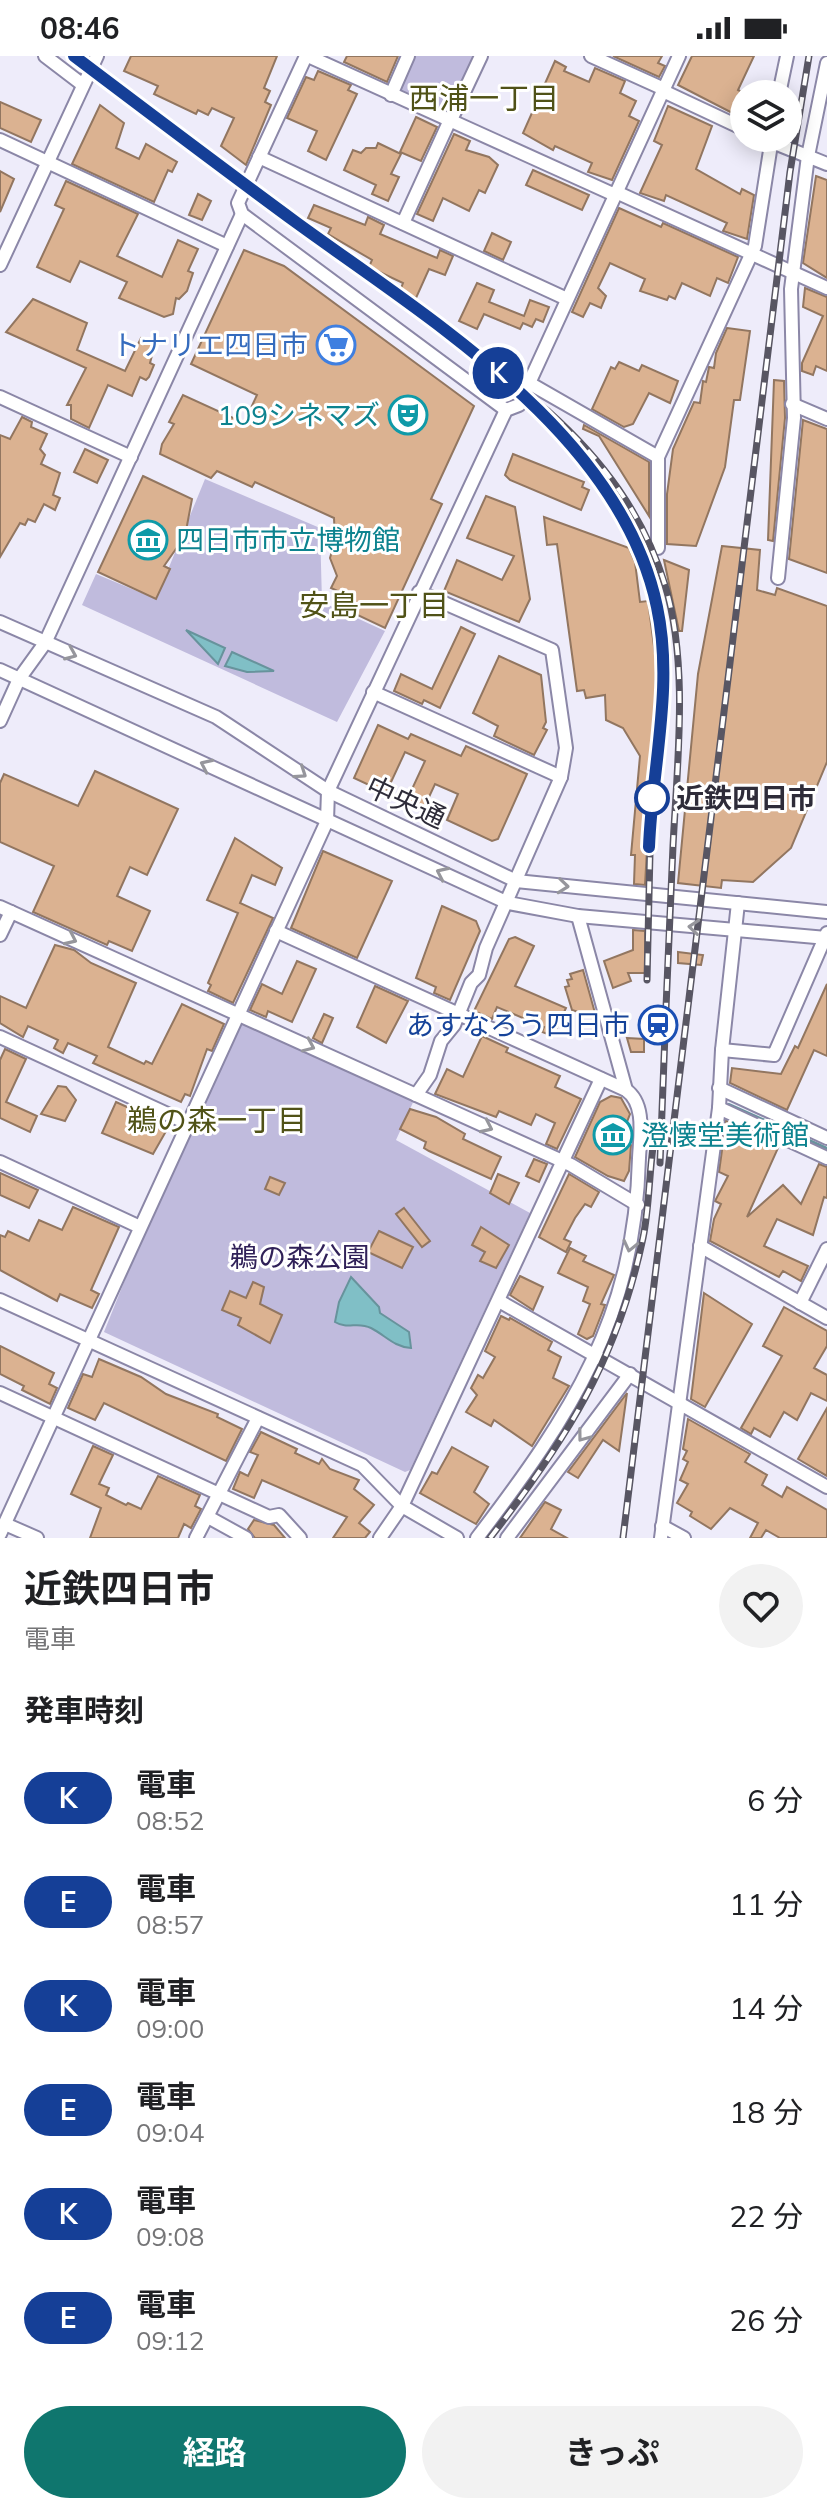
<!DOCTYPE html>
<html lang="ja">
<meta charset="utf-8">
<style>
body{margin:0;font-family:Mulish,"Noto Sans JP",sans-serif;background:#f2f2f2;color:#202124;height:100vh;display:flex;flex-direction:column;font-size:30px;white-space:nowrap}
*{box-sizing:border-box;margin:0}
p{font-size:26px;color:#757577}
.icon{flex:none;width:44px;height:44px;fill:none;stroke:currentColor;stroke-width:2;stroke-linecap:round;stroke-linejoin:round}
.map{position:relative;height:1482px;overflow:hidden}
.side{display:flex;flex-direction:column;background:#fff;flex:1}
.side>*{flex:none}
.badge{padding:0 16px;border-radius:26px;font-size:28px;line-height:52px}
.fabs{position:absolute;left:730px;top:24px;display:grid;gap:16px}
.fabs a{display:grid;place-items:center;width:72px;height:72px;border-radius:50%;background:#fff;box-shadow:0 4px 20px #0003;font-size:40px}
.map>.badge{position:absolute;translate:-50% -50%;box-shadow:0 0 0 4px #fff}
h2{padding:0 24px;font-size:30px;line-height:72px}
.round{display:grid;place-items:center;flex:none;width:84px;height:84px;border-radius:42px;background:#f2f2f2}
.headline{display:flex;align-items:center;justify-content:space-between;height:136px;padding:0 24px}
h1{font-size:38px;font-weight:700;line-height:60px}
.button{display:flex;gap:16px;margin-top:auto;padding:16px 24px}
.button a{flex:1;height:92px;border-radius:48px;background:#0f766e;color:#fff;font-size:32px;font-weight:700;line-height:92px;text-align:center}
.button a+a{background:#f2f2f2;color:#202124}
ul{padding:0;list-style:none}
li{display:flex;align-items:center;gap:24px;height:104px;padding:0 24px}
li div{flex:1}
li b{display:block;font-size:30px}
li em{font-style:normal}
li .badge{min-width:88px;font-weight:700;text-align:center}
.status{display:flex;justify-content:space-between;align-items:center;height:56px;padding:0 40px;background:#fff;direction:ltr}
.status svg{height:22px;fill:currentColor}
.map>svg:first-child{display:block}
.green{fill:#c0bbdd}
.water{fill:#80bfc6;stroke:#67939c;stroke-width:2}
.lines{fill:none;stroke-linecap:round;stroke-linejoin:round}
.stream{stroke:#67939c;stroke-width:4}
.building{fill:#dbb291;stroke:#927660;stroke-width:2}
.minor-casing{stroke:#8b87a7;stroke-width:16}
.minor{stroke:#fff;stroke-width:12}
.rail-casing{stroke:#585663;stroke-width:7}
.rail{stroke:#fff;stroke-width:4;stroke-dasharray:12;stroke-linecap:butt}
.oneway{stroke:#96969c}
.line-casing{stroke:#fff;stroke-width:18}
.line{stroke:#153f97;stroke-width:12}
.stop-dot{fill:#fff;stroke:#153f97;stroke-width:4}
.labels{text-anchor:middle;stroke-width:6;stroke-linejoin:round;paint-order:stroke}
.shop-label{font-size:28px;fill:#366cbe;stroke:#fff;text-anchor:end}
.culture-label{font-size:28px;fill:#0d838f;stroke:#fff;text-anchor:start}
.stop-label{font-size:28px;font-weight:bold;fill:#2e2c39;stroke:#fff;text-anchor:start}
.street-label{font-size:28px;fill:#2e2c39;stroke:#fff}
.transit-label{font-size:28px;fill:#164399;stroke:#fff;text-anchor:end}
.park-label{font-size:28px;fill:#302158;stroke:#fff}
.neighbourhood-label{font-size:30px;fill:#505217;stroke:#fff}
</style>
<div class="status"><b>08:46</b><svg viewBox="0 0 49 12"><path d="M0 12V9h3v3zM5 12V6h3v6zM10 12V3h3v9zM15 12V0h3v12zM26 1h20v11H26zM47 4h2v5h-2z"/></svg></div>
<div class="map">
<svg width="827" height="1482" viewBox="0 0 827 1482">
<rect width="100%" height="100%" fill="#eeecfa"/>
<!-- green -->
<g class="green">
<path d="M413 0H474L450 52 446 54 399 33Z"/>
<path d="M205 423 320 472 322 546 385 575 337 666 82 549 96 518 156 543Z"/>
<path d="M247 966 415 1042 396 1084 530 1157 410 1414 405 1416 104 1276 145 1174 240 969Z"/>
</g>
<!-- water -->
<g class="water">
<path d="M186 574 225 592 218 608Z"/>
<path d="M232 596 274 615 247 616 225 610Z"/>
<path d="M351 1221 379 1251 380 1257 409 1276 411 1292C394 1291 385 1279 371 1272 357 1265 348 1274 335 1266L339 1246Z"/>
</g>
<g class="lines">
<!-- stream -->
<path class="stream" d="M729 1049 827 1093"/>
</g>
<!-- building -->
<g class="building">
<path d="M131 0H277L264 32 270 35 265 46 271 49 246 109 221 90 234 62 212 52 208 59 198 54 196 58 154 38 158 30 124 15Z"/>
<path d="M347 0H398L387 26 344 6Z"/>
<path d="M613 0H662L658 7 665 10 659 21Z"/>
<path d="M692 0H754L738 34 744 37V63L678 29Z"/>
<path d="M555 5 566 11 564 15 589 26 595 12 625 25 620 37 636 45 629 60 639 65 612 124 588 116 592 107 555 90 553 94 523 77Z"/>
<path d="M318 15 351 29 348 34 357 38 326 104 308 95 317 75 287 62 306 21 314 24Z"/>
<path d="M0 46 41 64 31 86 0 72Z"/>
<path d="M100 49 124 67 116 92 139 103 146 88 177 106 172 116 168 114 154 146 72 108Z"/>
<path d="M668 50 712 70 696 113 740 138 742 133 754 139 747 183 723 175 727 167 666 139 664 145 640 137 662 89 654 85Z"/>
<path d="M416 61 437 71 421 105 400 96Z"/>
<path d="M454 78 470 85 466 94 489 101 498 109 485 137 479 134 469 155 443 142 433 165 417 158Z"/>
<path d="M378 87 401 98 391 118 399 121 388 145 372 138 376 129 344 114 353 94 361 97 366 92H376Z"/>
<path d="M533 114 589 139 582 154 526 129Z"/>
<path d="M0 115 14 123 0 156Z"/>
<path d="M816 120 827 124V222L803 207Z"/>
<path d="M66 125 138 158 117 200 162 221 178 184 198 193 188 215 193 217 187 235 179 243 176 242 173 258 164 261 119 242 127 226 80 205 70 226 37 211 64 153 55 149Z"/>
<path d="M198 138 211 145 202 164 189 159Z"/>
<path d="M314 149 365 169 368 161 384 169 380 178 437 202 440 194 453 200 445 219 429 213 416 242 400 235 403 227 369 211 372 204 328 178 331 172 308 162Z"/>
<path d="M619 152 661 171 663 167 738 201 728 227 717 222 710 240 682 227 675 243 669 240 667 244 640 235 645 223 610 207 598 232 606 240 601 252 590 247 583 261 572 256Z"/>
<path d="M492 177 511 186 503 204 484 195Z"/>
<path d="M244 194 284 210 474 350 431 443 442 448 385 572 349 555 351 541 331 532 337 520 330 502 335 485 334 462 255 426 252 431 217 415 211 422 160 398 162 388 174 368 169 366 183 339 244 367 257 339 191 308Z"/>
<path d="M477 227 494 234 489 246 524 260 530 244 549 251 543 266 536 263 532 271 523 267 520 273 484 258 477 273 459 265Z"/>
<path d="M805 232 827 241V315L816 310 813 319 802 315V307L823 260 803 251Z"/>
<path d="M33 243 87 267 77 294 125 315 141 282 155 288 150 307 154 309 149 321 146 324 140 321 132 340 108 329 89 372 71 363V349H67L86 312 6 276Z"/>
<path d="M727 272 750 275 740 344H734L725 411 696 490 667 488V438L673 393 694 346 700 347 703 325 706 326 709 311 714 312 716 297Z"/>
<path d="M619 306 639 315 642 309 678 325 670 347 649 337 633 368 624 371 592 353 611 311 615 313Z"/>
<path d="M774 324 784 325 785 362 773 485 768 484Z"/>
<path d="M22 361 32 366 31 371 47 378 40 393 45 399 41 408 60 417 53 439 60 442 55 454 44 448 35 466 28 463 25 469 20 467 0 501V379L10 383Z"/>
<path d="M803 364 827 373V517L789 503Z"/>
<path d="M584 369 649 406V460L599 380 583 373Z"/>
<path d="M85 393 108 404 97 427 74 416Z"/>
<path d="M513 398 584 426 582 431 589 434 581 454 510 424 505 419Z"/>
<path d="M143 420 192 443 185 480 164 510 170 513 156 543 98 516Z"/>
<path d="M486 440 515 451 530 543 519 566 444 535 457 504 502 524 514 500 467 482Z"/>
<path d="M544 461 629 492 635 506 640 546 648 545 656 605 655 652 645 829 634 828 635 799H631L640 700 623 672 606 664 605 639 586 642 584 634 577 635 557 488 547 489Z"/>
<path d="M722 490 760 494 757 534 775 539 777 532 827 550V706L791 792 753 826 722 824 721 832 678 827 698 618Z"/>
<path d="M664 504 689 514 682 575H679Z"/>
<path d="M461 571 475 578 440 652 424 644 422 648 394 635 401 618 432 633Z"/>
<path d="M499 600 541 619 546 666 543 672 547 674 534 699 494 680 498 670 473 657Z"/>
<path d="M378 669 408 683 411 678 461 700 466 690 527 718 498 783 492 785 447 764 458 738 435 728 423 754 406 746 425 705 405 696 386 737 354 722Z"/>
<path d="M95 715 178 753 147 819 130 811 117 840 150 855 132 895 109 885 107 889 33 856 54 810 0 786V727L4 718 78 750Z"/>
<path d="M235 782 282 812 275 829 252 819 240 847 273 862 233 947 208 935 211 929 208 927 238 857 207 844Z"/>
<path d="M323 795 392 825 357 902 291 872Z"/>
<path d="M442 850 476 865 480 875 450 944 434 937 436 931 416 922Z"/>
<path d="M633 874 645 875V917H628L631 925 613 932 604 905 633 894Z"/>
<path d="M515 881 534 890 515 930 566 952 553 980 542 976 544 971 497 951 492 963 474 955 509 883Z"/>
<path d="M55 889 74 894 91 907 136 927 108 991 144 1008 146 1005 152 1008 182 948 224 968 212 995 207 993 190 1040 185 1038 181 1046 93 1007 97 1000 68 987 63 997 54 992 58 984 28 970 23 981 0 967V940L26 952Z"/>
<path d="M678 896 703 899 701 909 678 907Z"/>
<path d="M297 905 316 913 292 966 268 955 266 961 250 954 262 928 282 938Z"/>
<path d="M583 914 595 957 588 959 572 954 565 931 569 930 567 924 572 923 570 918Z"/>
<path d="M827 928V1000L814 994 787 1054 730 1027 732 1012 781 1018 795 990 798 992Z"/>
<path d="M375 930 408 945 386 987 357 971Z"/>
<path d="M324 958 333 962 322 987 313 982Z"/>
<path d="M482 980 508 992 506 996 560 1020 555 1031 581 1043 557 1093 546 1088 555 1067 536 1058 531 1069 499 1055 496 1061 435 1038 447 1013 463 1021Z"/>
<path d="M627 982 644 983V996H631Z"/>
<path d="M5 993 26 1003 6 1046 37 1060 30 1076 0 1062V1004Z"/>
<path d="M58 1030 66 1031 76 1044 65 1065 41 1058Z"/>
<path d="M611 1040 621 1042 630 1058 620 1084 631 1089 629 1115 624 1125 608 1120 575 1101 600 1046Z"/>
<path d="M116 1046 169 1070 153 1098 102 1077Z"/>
<path d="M410 1053 436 1061 465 1078 463 1083 501 1101 491 1123 429 1095 424 1092 426 1086 400 1073Z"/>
<path d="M726 1065 778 1092 747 1161 783 1129 801 1148 819 1108 827 1111V1142L824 1141 813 1179 777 1163 764 1190 808 1210 801 1225 783 1215 779 1221 710 1185 714 1163 721 1148 715 1145 728 1120 719 1116Z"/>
<path d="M534 1103 547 1108 539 1126 526 1120Z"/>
<path d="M0 1117 38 1134 29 1152 0 1139Z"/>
<path d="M498 1118 519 1127 509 1148 490 1137Z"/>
<path d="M569 1118 599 1136 591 1151 585 1148 575 1162 564 1183 571 1186 566 1196 539 1181Z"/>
<path d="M270 1121 285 1127 279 1139 265 1133Z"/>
<path d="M73 1151 119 1171 91 1234 99 1238 92 1252 60 1238 57 1245 0 1214V1179L5 1181 8 1175 29 1185 39 1164 62 1174Z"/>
<path d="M404 1152 430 1185 422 1191 396 1158Z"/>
<path d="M481 1171 509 1189 496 1212 480 1205 485 1196 472 1189Z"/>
<path d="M379 1175 413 1191 402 1212 368 1196Z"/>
<path d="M570 1192 586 1200 583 1205 614 1219 601 1248 605 1249 602 1257 593 1280 587 1283 578 1278 590 1248 583 1245 588 1231 558 1217Z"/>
<path d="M520 1220 543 1231 533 1254 510 1239Z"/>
<path d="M253 1226 264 1231 260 1248 282 1259 270 1287 238 1269 241 1262 222 1254 230 1235 246 1242Z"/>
<path d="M704 1237 752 1268 705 1351 691 1343Z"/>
<path d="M784 1251 827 1275V1290L814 1312 827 1319V1345L811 1337 797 1364 784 1356 770 1381 754 1372 751 1378 741 1372 782 1300 763 1290Z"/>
<path d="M501 1260 509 1264 510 1262 552 1286 548 1294 561 1301 553 1322 569 1330 532 1390 494 1364 491 1370 466 1356 477 1339 471 1332 478 1319 483 1322 495 1301 485 1295Z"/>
<path d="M0 1290 54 1317 49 1328 57 1332 50 1348 22 1334 24 1330 0 1318Z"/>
<path d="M99 1303 141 1321 166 1338 218 1358 217 1361 242 1373 226 1405 104 1347 95 1364 68 1352 83 1318 92 1321Z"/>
<path d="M627 1337 619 1395 603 1384 578 1422 568 1416Z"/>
<path d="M827 1352V1420L798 1403Z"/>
<path d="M688 1363 750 1398 745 1406 767 1419 762 1429 782 1441 787 1431 827 1454V1482H780L766 1474 761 1482H750L758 1467 730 1452 711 1473 690 1460 692 1456 677 1447 688 1428 680 1424 688 1406 683 1403 687 1395 683 1393Z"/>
<path d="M261 1376 297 1393 295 1397 319 1408 322 1403 330 1413 359 1424 354 1433 374 1449 359 1467 370 1476 365 1482H333L347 1461 262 1424 254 1442 233 1433 240 1416 248 1420 258 1399 250 1396Z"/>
<path d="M93 1390 113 1399 99 1428 109 1432 106 1439 126 1449 128 1447 141 1453 158 1420 200 1439 195 1450 201 1453 191 1472 184 1468 178 1482H90L101 1452 71 1438Z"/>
<path d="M452 1391 488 1411 474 1436 489 1448 476 1468 420 1437 432 1416 437 1418Z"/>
<path d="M545 1446 561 1454 551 1473 567 1482H520Z"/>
<path d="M254 1464 274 1469 285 1482H255L248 1473Z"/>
</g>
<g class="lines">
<!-- minor casing -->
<g class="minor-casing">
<g id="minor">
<path d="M45 0 83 29"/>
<path d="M306 0 238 147 242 158 506 354"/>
<path d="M308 0 615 139"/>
<path d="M591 0 664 33"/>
<path d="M663 35 744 73"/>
<path d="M779 38 787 0"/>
<path d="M391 39 408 0"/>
<path d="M450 66 481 0"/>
<path d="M0 84 227 190"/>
<path d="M767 84 827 108"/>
<path d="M259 101 567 243"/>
<path d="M616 136 827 232"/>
<path d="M403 167 449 66"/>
<path d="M0 209 97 0"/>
<path d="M529 327 658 401"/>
<path d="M0 341 131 401"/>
<path d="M792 348 827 363"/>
<path d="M658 492V401L755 190 772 82"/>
<path d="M778 522 794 362 791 233 808 100 827 7"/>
<path d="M0 566 216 661 328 735 516 825 827 856"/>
<path d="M0 614 508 847 578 860 827 882"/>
<path d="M373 636 561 721"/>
<path d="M0 665 19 623 45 587 242 158"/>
<path d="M0 851 571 1109 638 1149"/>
<path d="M578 860 626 1034"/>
<path d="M276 875 626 1034C646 1048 640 1080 639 1102 635 1262 571 1359 477 1482"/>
<path d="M0 879 11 856"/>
<path d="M0 981 187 1067"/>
<path d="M722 994 774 999 827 877"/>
<path d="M719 1032 827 1082"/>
<path d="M416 1039 430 1019 441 985 454 969 471 927 479 919 486 892 561 721 566 692 552 594 419 536"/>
<path d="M719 1052 827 1102"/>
<path d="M0 1106 140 1171"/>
<path d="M700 1190 827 1262"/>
<path d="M0 1244 362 1409 402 1450 457 1482"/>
<path d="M499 1245 827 1431"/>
<path d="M800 1247 827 1193"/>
<path d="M0 1337 269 1461 279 1459 300 1482"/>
<path d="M208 1461 246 1482"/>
<path d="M5 1468 37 1482"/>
<path d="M662 1470 684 1482"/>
<path d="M0 1478 327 765 328 735 506 354 519 349 679 0"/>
<path d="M196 1482 258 1362"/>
<path d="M380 1482 402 1450 601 1023"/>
<path d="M507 1482 630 1318"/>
<path d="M661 1482 719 1052 722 994 738 847"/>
</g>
</g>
<!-- minor -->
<use href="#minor" class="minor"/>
<!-- rail casing -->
<g class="rail-casing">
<g id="rail">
<path d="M74 0 548 355C603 404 643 458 665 529 689 608 677 709 673 790 668 896 664 1001 660 1107"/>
<path d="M593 415 623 461"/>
<path d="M640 493 657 550 663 588V645L651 754 647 924"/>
<path d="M490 1482C566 1384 617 1305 643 1182 649 1153 649 1121 653 1091"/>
<path d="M623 1482 790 116 809 0"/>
</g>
</g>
<!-- rail -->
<use href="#rail" class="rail"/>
</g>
<!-- one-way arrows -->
<defs><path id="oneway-chevron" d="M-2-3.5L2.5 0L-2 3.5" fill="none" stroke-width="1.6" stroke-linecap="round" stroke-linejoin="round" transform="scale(2)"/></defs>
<g class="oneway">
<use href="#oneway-chevron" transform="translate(71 598) rotate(23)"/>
<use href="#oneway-chevron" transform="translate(206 709) rotate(-155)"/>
<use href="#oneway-chevron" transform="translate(301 717) rotate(34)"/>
<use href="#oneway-chevron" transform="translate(442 817) rotate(-155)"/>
<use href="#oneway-chevron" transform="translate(563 830) rotate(6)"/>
<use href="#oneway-chevron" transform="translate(694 871) rotate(-175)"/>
<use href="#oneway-chevron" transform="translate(71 883) rotate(25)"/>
<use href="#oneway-chevron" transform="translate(309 990) rotate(24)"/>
<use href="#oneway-chevron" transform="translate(487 1071) rotate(25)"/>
<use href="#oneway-chevron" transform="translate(630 1190) rotate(103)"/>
<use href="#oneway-chevron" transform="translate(583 1380) rotate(127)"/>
</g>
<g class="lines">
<!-- line casing -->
<g class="line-casing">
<path id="line" d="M74 0C148 56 222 112 297 167 430 264 621 378 657 551 674 630 652 711 649 791"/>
</g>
<!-- line -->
<use href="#line" class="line"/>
</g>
<!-- icons -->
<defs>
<g id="supermarket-ring" transform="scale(2)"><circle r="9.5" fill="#fff" stroke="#3f7fe0" stroke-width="1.5"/><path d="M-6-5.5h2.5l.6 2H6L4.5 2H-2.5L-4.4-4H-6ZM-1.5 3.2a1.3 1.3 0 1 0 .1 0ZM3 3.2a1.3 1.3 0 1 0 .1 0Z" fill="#3f7fe0"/></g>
<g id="theatre-ring" transform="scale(2)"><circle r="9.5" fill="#fff" stroke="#0f9aa8" stroke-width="1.5"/><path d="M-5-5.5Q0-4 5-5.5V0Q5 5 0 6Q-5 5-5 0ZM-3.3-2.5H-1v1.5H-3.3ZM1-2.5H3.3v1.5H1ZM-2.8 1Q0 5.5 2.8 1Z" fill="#0f9aa8"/></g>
<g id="museum-ring" transform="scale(2)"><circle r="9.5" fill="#fff" stroke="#0f9aa8" stroke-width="1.5"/><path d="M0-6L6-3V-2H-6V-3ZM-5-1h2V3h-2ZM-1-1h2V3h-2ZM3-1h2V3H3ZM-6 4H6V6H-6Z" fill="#0f9aa8"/></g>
<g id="station-ring" transform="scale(2)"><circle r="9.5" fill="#fff" stroke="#1a4fb4" stroke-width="1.5"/><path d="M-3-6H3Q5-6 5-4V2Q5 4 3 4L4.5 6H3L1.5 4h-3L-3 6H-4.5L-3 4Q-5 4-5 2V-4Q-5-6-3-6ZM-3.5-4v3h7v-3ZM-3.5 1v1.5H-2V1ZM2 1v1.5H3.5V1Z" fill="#1a4fb4"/></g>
</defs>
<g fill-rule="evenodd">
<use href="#supermarket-ring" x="336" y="289"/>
<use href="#theatre-ring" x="408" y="359"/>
<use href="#museum-ring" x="148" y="484"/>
<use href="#station-ring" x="658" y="969"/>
<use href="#museum-ring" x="613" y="1079"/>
</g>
<!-- markers -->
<circle class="stop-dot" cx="652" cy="742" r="16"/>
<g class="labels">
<!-- shop labels -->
<g class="shop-label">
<text x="308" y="299">トナリエ四日市</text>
</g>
<!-- culture labels -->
<g class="culture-label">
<text x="380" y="369" text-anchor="end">109シネマズ</text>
<text x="176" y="494">四日市市立博物館</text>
<text x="641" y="1089">澄懐堂美術館</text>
</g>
<!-- stop labels -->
<g class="stop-label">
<text x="676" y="752">近鉄四日市</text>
</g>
<!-- street labels -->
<g class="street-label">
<text transform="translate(406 746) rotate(25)" y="10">中央通</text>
</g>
<!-- transit labels -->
<g class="transit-label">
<text x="630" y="979">あすなろう四日市</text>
</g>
<!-- park labels -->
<g class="park-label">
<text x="300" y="1211">鵜の森公園</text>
</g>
<!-- neighbourhood labels -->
<g class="neighbourhood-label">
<text x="484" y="53">西浦一丁目</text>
<text x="374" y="560">安島一丁目</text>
<text x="217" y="1075">鵜の森一丁目</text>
</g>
</g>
</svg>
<div class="fabs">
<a><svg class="icon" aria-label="layers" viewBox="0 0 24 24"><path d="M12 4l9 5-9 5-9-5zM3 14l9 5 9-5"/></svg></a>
</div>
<b class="badge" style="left:498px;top:317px;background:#153f97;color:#fff">K</b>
</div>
<section class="side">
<div class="headline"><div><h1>近鉄四日市</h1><p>電車</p></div><a class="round"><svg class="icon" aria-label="heart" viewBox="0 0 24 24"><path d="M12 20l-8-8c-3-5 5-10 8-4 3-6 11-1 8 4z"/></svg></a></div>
<h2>発車時刻</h2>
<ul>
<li><span class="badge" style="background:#153f97;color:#fff">K</span><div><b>電車</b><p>08:52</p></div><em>6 分</em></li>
<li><span class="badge" style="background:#153f97;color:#fff">E</span><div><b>電車</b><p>08:57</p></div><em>11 分</em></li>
<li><span class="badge" style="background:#153f97;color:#fff">K</span><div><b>電車</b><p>09:00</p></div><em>14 分</em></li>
<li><span class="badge" style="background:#153f97;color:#fff">E</span><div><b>電車</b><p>09:04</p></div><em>18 分</em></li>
<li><span class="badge" style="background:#153f97;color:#fff">K</span><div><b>電車</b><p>09:08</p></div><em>22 分</em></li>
<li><span class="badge" style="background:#153f97;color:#fff">E</span><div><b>電車</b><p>09:12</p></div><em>26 分</em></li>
</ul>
<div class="button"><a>経路</a><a>きっぷ</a></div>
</section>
